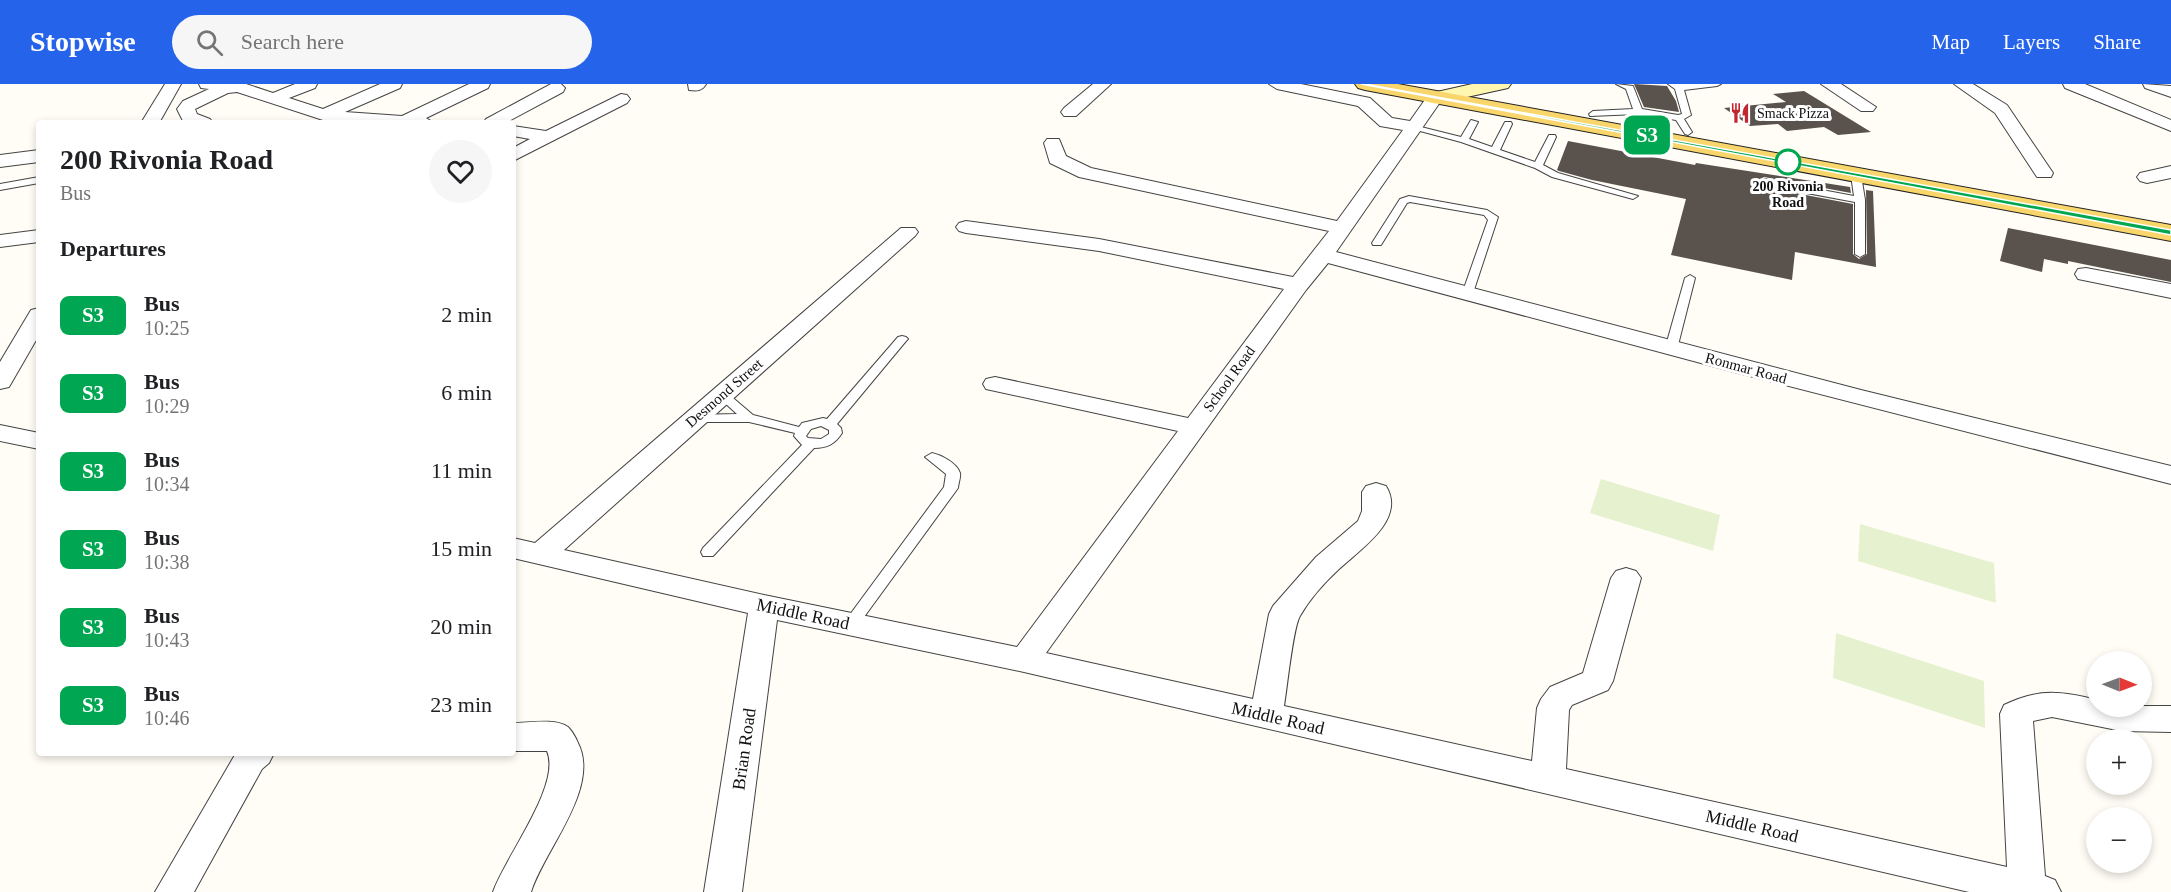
<!DOCTYPE html>
<meta charset="utf-8">
<style>
body{margin:0;font-family:Georgia,serif;background:#f6f6f6;color:#202124;height:100vh;display:flex;flex-direction:column;font-size:22px;white-space:nowrap}
*{box-sizing:border-box;margin:0}
p{font-size:20px;color:#757577}
.icon{flex:none;width:33px;height:33px;fill:none;stroke:currentColor;stroke-width:2;stroke-linecap:round;stroke-linejoin:round}
.map{position:relative;flex:1;overflow:hidden}
.details{position:absolute;left:36px;top:36px;width:480px;height:636px;display:flex;flex-direction:column;background:#fff;border-radius:6px;box-shadow:0 3px 9px #0003}
.details>*{flex:none}
.badge{padding:0 12px;border-radius:9px;font-size:21px;line-height:39px}
.needle{width:39px;rotate:91deg}
.tools{position:absolute;left:2086px;top:567px;display:grid;gap:12px}
.tools a{display:grid;place-items:center;width:66px;height:66px;border-radius:50%;background:#fff;box-shadow:0 3px 9px #0003;font-size:30px}
.map>.badge{position:absolute;translate:-50% -50%;box-shadow:0 0 0 3px #fff}
h2{padding:0 24px;font-size:22px;line-height:54px}
.round{display:grid;place-items:center;flex:none;width:63px;height:63px;border-radius:32px;background:#f6f6f6}
.summary{display:flex;align-items:center;justify-content:space-between;height:102px;padding:0 24px}
h1{font-size:28px;font-weight:600;line-height:45px}
ul{padding:0;list-style:none}
li{display:flex;align-items:center;gap:18px;height:78px;padding:0 24px}
li div{flex:1}
li b{display:block;font-size:22px}
li em{font-style:normal}
li .badge{min-width:66px;font-weight:700;text-align:center}
header{display:flex;align-items:center;gap:36px;box-sizing:border-box;height:84px;padding:0 30px;background:#2563eb;color:#fff}
header strong{font-size:28px}
nav{display:flex;gap:33px;margin-inline-start:auto;font-size:21px}
.search{width:420px;height:54px;background:#f6f6f6;display:flex;align-items:center;gap:15px;box-sizing:border-box;padding:0 21px;border-radius:33px;color:#757577;font-size:22px}
.map>svg:first-child{display:block}
.pitch{fill:#e6f2cf}
.building{fill:#5a524d}
.lines{fill:none;stroke-linecap:round;stroke-linejoin:round}
.service-casing{stroke:#444;stroke-width:2}
.minor-casing{stroke:#444;stroke-width:2}
.secondary-casing{stroke:#333;stroke-width:2}
.primary-casing{stroke:#222;stroke-width:2}
.service{fill:#fff;fill-rule:evenodd}
.minor{fill:#fff;fill-rule:evenodd}
.secondary{fill:#fff6b0;fill-rule:evenodd}
.primary{fill:#f9d66b;fill-rule:evenodd}
.line{fill:#00a651;stroke:#fff;stroke-width:1.5}
.stop-dot{fill:#fff;stroke:#00a651;stroke-width:3}
.labels{text-anchor:middle;stroke-width:6;stroke-linejoin:round;paint-order:stroke}
.far-poi-label{font-size:14px;fill:#111;stroke:#fff;text-anchor:start}
.far-stop-label{font-size:14px;font-weight:bold;fill:#111;stroke:#fff}
.street-label{font-size:15px;fill:#111;stroke:#fff}
.near-street-label{font-size:18px;fill:#111;stroke:#fff}
</style>
<header>
<strong>Stopwise</strong>
<div class="search"><svg class="icon" aria-label="search" viewBox="0 0 24 24"><circle cx="10" cy="10" r="6"/><path d="M15 15l6 6"/></svg>Search here</div>
<nav><a>Map</a><a>Layers</a><a>Share</a></nav>
</header>
<div class="map">
<svg width="2171" height="808" viewBox="0 0 2171 808">
<rect width="100%" height="100%" fill="#fffdf5"/>
<!-- pitch -->
<g class="pitch">
<path d="M1601 395 1720 431 1713 467 1590 429Z"/>
<path d="M1860 440 1994 479 1996 519 1858 477Z"/>
<path d="M1836 549 1984 597 1985 644 1833 594Z"/>
</g>
<!-- building -->
<g class="building">
<path d="M1634 0 1667 2 1676 17 1679 28 1644 23Z"/>
<path d="M1804 7 1871 48 1838 51 1824 43 1787 47 1778 40 1750 42 1724 24 1786 18 1773 10Z"/>
<path d="M1568 57 1695 81 1696 79 1850 103 1851 109 1764 93 1757 97 1764 103 1853 120V170L1859 175 1867 170 1866 106 1873 107 1876 183 1795 168 1792 196 1671 171 1686 115 1592 96 1559 87 1557 86Z"/>
<path d="M2008 144 2171 176V198L2068 177V180L2044 175 2042 188 2000 177Z"/>
</g>
<g class="lines">
<!-- service casing -->
<g class="service-casing">
<g id="service">
<path d="M1616 0 1633 2 1642 25 1678 31 1682 30 1675 5 1668 0H1721L1717 2 1684 6 1691 31 1684 35 1692 48 1688 51 1685 50 1676 36 1638 30 1590 32 1589 30 1593 27 1633 25 1626 5Z"/>
<path d="M1471 36 1478 38 1469 55 1492 63 1505 38H1511L1512 40 1500 66 1535 78 1549 51H1555L1556 53 1543 81 1558 89 1638 112 1633 115 1552 93 1535 84 1461 58 1409 44 1413 41 1461 53Z"/>
<path d="M1856 88 1861 91 1865 116V170L1860 173 1855 170V118L1764 101 1759 98 1764 95 1854 112 1851 91Z"/>
<path d="M39 93V99L0 106V100Z"/>
<path d="M1409 112 1487 126 1498 133 1472 212 1468 213 1462 210 1488 136 1484 131 1410 118 1407 119 1381 161H1373L1372 159 1400 115Z"/>
<path d="M1690 191 1695 194 1677 265 1675 267H1667L1665 265 1685 194Z"/>
<path d="M902 252 906 253 908 255 906 257 837 340 841 344 842 349C835 360 827 364 814 364L713 472H703L701 468 703 464 802 361 794 352 795 349 749 338H696L692 337 690 334 692 331 737 330 716 311 722 307 726 308 753 331 799 343 802 339 823 334 827 335 898 253ZM821 342 829 346V350L821 355 808 354 806 352 811 345Z"/>
<path d="M932 369C941 371 957 379 960 389 961 393 958 400 958 404L856 544H846L843 540 846 536 944 403 946 390 925 373Z"/>
</g>
</g>
<!-- minor casing -->
<g class="minor-casing">
<g id="minor">
<path d="M165 0H181L159 39H141Z"/>
<path d="M199 0H246L273 9 295 0H317L315 4 289 14 323 25 380 0H402L400 4 345 28 402 32 469 0H490L488 4 426 34 434 39H348L323 36 237 8 228 9 195 25 197 30 210 35 213 39H188L183 37 177 25 183 17 209 5 201 4Z"/>
<path d="M551 0H561L565 4 563 8 505 39H483L486 35Z"/>
<path d="M688 0H706C702 7 697 7 689 6Z"/>
<path d="M1093 0H1111L1076 32H1064L1061 28 1064 24Z"/>
<path d="M1269 0H1301L1370 14 1392 34 1410 37 1429 10H1441L1443 14 1336 168 1861 306 2171 382V400L1738 289 1328 179 1306 206 1046 569 1253 615 1269 530 1273 522 1316 473 1358 437 1362 427V408L1366 402 1376 399 1386 402C1407 436 1359 466 1338 486 1325 498 1309 516 1300 532 1293 543 1287 605 1284 622L1532 677 1537 624 1541 615 1550 603 1583 589 1611 494 1616 487 1626 484 1636 487 1641 494 1613 597 1608 606 1572 621 1569 626 1566 685 2007 783 2000 630 2004 621C2039 604 2061 607 2097 616V622H2171V648L2122 647 2052 633 2033 637 2045 792 2055 796 2061 808H1969L1024 588 777 536 742 808H704L748 529 513 474V454L535 459 901 144H915L918 148 915 152 564 466 764 511 1017 563 1178 347 986 305 983 300 986 295 995 293 1188 334 1284 205 1099 167 966 149 959 147 956 143 959 139 966 137 1099 155 1293 193 1329 147 1079 93 1050 79 1044 59 1047 55H1059L1066 72 1091 84 1337 137 1403 46 1380 42 1358 22 1277 5Z"/>
<path d="M1821 0H1841L1876 23 1873 27H1861Z"/>
<path d="M1954 0H1973L2007 21 2053 89 2051 93H2037L1995 29Z"/>
<path d="M2063 0H2085L2171 36V47L2065 4Z"/>
<path d="M2143 0 2171 2V13L2145 4Z"/>
<path d="M621 10 627 11 630 15 627 19 513 77V64L530 55 513 52V42L546 47Z"/>
<path d="M39 66V78L0 83V71Z"/>
<path d="M2171 82V94L2147 99 2140 97 2137 93 2140 89Z"/>
<path d="M39 146V158L0 163V151Z"/>
<path d="M2086 184 2171 200V214L2078 195 2075 190 2078 185Z"/>
<path d="M39 224V251L9 303 0 305V278L31 226Z"/>
<path d="M0 341 39 349V365L0 357Z"/>
<path d="M513 639C528 639 555 634 568 643 572 647 576 654 578 659 601 704 544 766 531 808H493C505 773 562 701 547 667H513Z"/>
<path d="M236 669H274L269 679 262 685 194 808H155Z"/>
</g>
</g>
<!-- secondary casing -->
<g class="secondary-casing">
<path id="secondary" d="M1472 0H1511L1508 4 1435 20 1428 18 1425 14 1428 10Z"/>
</g>
<!-- primary casing -->
<g class="primary-casing">
<path id="primary" d="M1355 0H1398L2171 141V157L1365 6 1358 4Z"/>
</g>
<!-- service -->
<use href="#service" class="service"/>
<!-- minor -->
<use href="#minor" class="minor"/>
<!-- secondary -->
<use href="#secondary" class="secondary"/>
<!-- primary -->
<use href="#primary" class="primary"/>
</g>
<!-- line -->
<path class="line" d="M1361 0H1365L2171 146V151Z"/>
<!-- icons -->
<defs>
<g id="restaurant-bare" transform="scale(1.62)"><path d="M-5-6h1v4h1v-4h1v4h1v-4h1v5L-1.5 .5V6h-2V.5L-5-1ZM5-6V6H3V1.5H1.5Q1.5-4 5-6Z" fill="#c4262e" stroke="#fff" stroke-width="2.5" paint-order="stroke"/></g>
</defs>
<g fill-rule="evenodd">
<use href="#restaurant-bare" x="1740" y="29"/>
</g>
<!-- markers -->
<circle class="stop-dot" cx="1788" cy="78" r="12"/>
<g class="labels">
<!-- far-poi labels -->
<g class="far-poi-label">
<text x="1757" y="34">Smack Pizza</text>
</g>
<!-- far-stop labels -->
<g class="far-stop-label">
<text x="1788" y="107">200 Rivonia<tspan x="1788" dy="16">Road</tspan></text>
</g>
<!-- street labels -->
<g class="street-label">
<text transform="translate(1746 284) rotate(15)" y="5">Ronmar Road</text>
<text transform="translate(1229 295) rotate(-54)" y="5">School Road</text>
<text transform="translate(724 309) rotate(-41)" y="5">Desmond Street</text>
</g>
<!-- near-street labels -->
<g class="near-street-label">
<text transform="translate(803 530) rotate(12)" y="6">Middle Road</text>
<text transform="translate(1278 634) rotate(13)" y="6">Middle Road</text>
<text transform="translate(744 665) rotate(-82)" y="6">Brian Road</text>
<text transform="translate(1752 742) rotate(13)" y="6">Middle Road</text>
</g>
</g>
</svg>
<div class="tools">
<a><svg class="needle" viewBox="-14 -14 28 28"><path d="M0-13l5 13h-10z" fill="#e53935"/><path d="M0 13l5-13h-10z" fill="#757577"/></svg></a>
<a>+</a>
<a>−</a>
</div>
<b class="badge" style="left:1647px;top:51px;background:#00a651;color:#fff">S3</b>
<section class="details">
<div class="summary"><div><h1>200 Rivonia Road</h1><p>Bus</p></div><a class="round"><svg class="icon" aria-label="heart" viewBox="0 0 24 24"><path d="M12 20l-8-8c-3-5 5-10 8-4 3-6 11-1 8 4z"/></svg></a></div>
<h2>Departures</h2>
<ul>
<li><span class="badge" style="background:#00a651;color:#fff">S3</span><div><b>Bus</b><p>10:25</p></div><em>2 min</em></li>
<li><span class="badge" style="background:#00a651;color:#fff">S3</span><div><b>Bus</b><p>10:29</p></div><em>6 min</em></li>
<li><span class="badge" style="background:#00a651;color:#fff">S3</span><div><b>Bus</b><p>10:34</p></div><em>11 min</em></li>
<li><span class="badge" style="background:#00a651;color:#fff">S3</span><div><b>Bus</b><p>10:38</p></div><em>15 min</em></li>
<li><span class="badge" style="background:#00a651;color:#fff">S3</span><div><b>Bus</b><p>10:43</p></div><em>20 min</em></li>
<li><span class="badge" style="background:#00a651;color:#fff">S3</span><div><b>Bus</b><p>10:46</p></div><em>23 min</em></li>
</ul>
</section>
</div>
